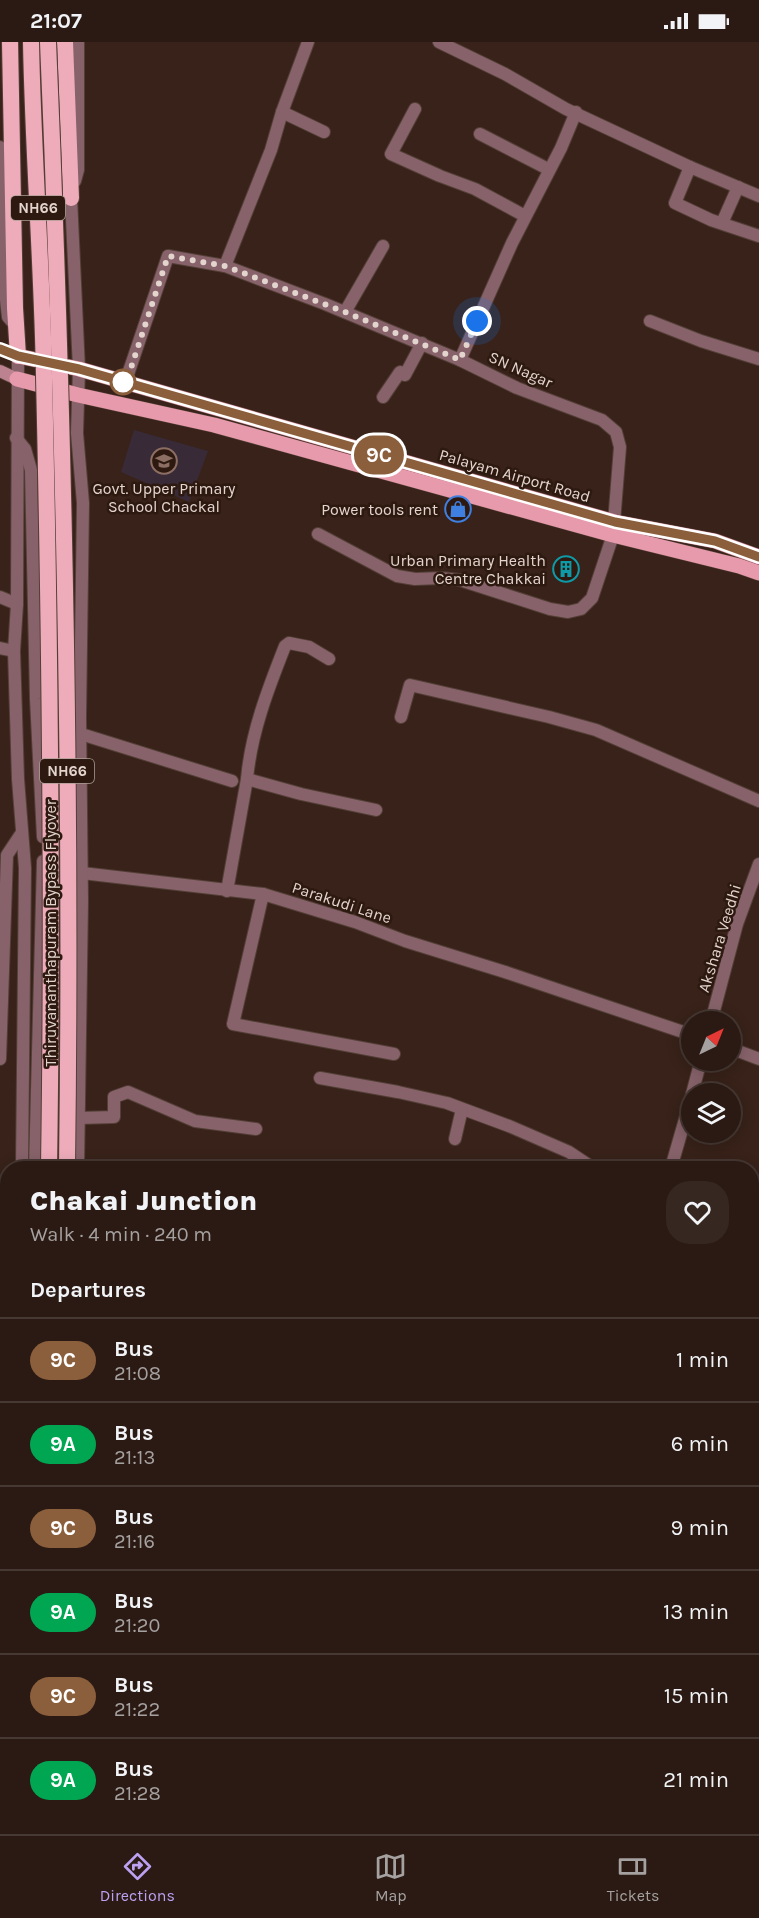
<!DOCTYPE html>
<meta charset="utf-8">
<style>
body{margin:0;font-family:Karla,sans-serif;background:#362721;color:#f1f3f6;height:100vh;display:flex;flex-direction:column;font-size:22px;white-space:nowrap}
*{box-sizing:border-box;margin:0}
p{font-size:20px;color:#a5a1a0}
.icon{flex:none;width:33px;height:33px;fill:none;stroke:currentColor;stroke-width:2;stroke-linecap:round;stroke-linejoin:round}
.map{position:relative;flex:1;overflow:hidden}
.side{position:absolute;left:0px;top:1119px;width:759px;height:674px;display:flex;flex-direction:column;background:#2a1a13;border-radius:24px 24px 0 0;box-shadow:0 3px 15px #0003,0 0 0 2px #463833}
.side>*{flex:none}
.badge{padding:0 12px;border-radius:20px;font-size:21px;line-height:39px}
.needle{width:39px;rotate:43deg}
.tools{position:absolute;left:681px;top:969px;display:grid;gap:12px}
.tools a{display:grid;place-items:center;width:60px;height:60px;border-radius:50%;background:#2a1a13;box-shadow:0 3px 15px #0003,0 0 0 2px #463833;font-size:30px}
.you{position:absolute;width:30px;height:30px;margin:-15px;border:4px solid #fff;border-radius:50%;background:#1a73e8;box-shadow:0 0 0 9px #1a73e833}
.map>.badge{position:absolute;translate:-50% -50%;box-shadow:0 0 0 3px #fff}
h2{padding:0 30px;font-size:22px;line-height:54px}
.round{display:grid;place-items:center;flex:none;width:63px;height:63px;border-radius:24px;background:#362721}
.overview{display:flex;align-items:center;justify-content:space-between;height:102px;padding:0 30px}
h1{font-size:28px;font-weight:800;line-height:45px}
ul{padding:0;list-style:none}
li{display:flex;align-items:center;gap:18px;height:84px;padding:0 30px;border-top:2px solid #463833}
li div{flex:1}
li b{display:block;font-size:22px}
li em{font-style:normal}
li .badge{min-width:66px;font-weight:700;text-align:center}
.status{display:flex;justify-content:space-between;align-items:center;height:42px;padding:0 30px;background:#2a1a13;direction:ltr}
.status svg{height:16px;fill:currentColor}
.menu{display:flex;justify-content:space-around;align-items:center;height:84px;border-top:2px solid #463833;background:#2a1a13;font-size:16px;color:#a5a1a0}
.menu a{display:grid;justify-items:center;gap:3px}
.menu .current{color:#bca0f2}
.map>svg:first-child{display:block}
.education{fill:#392a37}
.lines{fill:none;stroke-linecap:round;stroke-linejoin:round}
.minor-casing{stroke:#533f36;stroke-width:14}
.tertiary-casing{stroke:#533f36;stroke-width:14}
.secondary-casing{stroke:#533f36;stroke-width:14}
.primary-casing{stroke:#533f36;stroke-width:16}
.trunk-casing{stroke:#533f36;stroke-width:18}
.minor{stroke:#87626a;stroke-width:12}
.tertiary{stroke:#87626a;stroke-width:12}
.secondary{stroke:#bd828f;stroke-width:12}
.primary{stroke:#e79aab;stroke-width:15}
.trunk{stroke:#eeacba;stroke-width:16}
.trunk-bridge-casing{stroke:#533f36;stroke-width:18;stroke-linecap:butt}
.trunk-bridge{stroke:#eeacba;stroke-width:16}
.line-casing{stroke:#fff;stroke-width:14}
.line{stroke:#8b5e3c;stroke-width:9}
.walk{stroke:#e3d5ce;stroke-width:6;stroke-dasharray:0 10.8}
.stop-dot{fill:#fff;stroke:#8b5e3c;stroke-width:3}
.labels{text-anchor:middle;stroke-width:5;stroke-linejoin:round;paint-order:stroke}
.shield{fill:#2d190f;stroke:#ac9d95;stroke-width:1.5}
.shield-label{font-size:15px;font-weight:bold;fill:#e3d5ce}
.street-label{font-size:16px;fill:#e3d5ce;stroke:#2d190f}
.poi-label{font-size:16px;fill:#e3d5ce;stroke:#2d190f;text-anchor:end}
</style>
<div class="status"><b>21:07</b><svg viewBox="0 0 49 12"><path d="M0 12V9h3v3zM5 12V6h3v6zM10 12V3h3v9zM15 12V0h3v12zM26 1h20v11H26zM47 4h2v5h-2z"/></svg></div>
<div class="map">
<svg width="759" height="1792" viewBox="0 0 759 1792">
<rect width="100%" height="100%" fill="#382219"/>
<!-- education -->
<path class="education" d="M134 388 208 409 189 460 121 430Z"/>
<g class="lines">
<!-- minor casing -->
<g class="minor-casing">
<g id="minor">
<path d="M439 0 505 32 566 67 690 125 759 154"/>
<path d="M415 67 391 112 440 134 475 147 525 174"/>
<path d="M282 70 324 90"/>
<path d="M480 92 548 127"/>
<path d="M0 105V178L3 232 8 275 15 283"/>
<path d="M690 125 675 161 711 178 759 194"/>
<path d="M75 139 78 128V0"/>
<path d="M722 181 738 145"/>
<path d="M225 224 271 108 282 70 308 0"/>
<path d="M345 270 383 204"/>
<path d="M650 279 701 299 759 317"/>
<path d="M460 318 512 201 561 106 576 70"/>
<path d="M125 341 168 214 225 224 325 262 460 318 517 346 602 378 616 390 620 405 613 493 592 556 581 567 568 570 550 567 460 538 441 536 415 537 397 534 318 492"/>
<path d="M383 355 400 330 405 333 422 301"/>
<path d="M0 555 17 562"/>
<path d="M0 606 14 609"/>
<path d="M329 617 309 605 289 601 285 604C268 647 251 691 247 737L301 752 376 768"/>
<path d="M401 675 410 643 549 675 596 688 759 759"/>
<path d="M81 692 232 739"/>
<path d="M82 831 263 852"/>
<path d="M227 849 247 737"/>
<path d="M730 1006 759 1017"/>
<path d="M394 1012 233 982 263 852 355 880 405 899 505 930 692 993"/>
<path d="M0 1017 7 813 21 792"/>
<path d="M320 1036 398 1050 447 1061 509 1084 569 1110 593 1126"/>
<path d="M79 1076 114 1075V1055L128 1050 195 1079 256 1087"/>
<path d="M455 1097 462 1067"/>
<path d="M752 1307 759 1310"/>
<path d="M752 1524 759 1526"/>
<path d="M752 1668 759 1671"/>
<path d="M752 1696 759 1681"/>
<path d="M752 1733 759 1737"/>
<path d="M190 1792 192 1785"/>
<path d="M333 1792 334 1785"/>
</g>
</g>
<!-- tertiary casing -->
<g class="tertiary-casing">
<g id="tertiary">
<path d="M71 156 79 327 77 391 83 461 80 675 82 859 78 1126"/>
<path d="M18 314 17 562 14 609 18 737 25 826 22 1126"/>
<path d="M16 396 25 407 31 428 36 657 43 795"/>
<path d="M711 980 737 882 759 822"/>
<path d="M692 1052 701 1018"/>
<path d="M35 1126 43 819"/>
<path d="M671 1126 692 1053"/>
<path d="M0 1214 8 1210"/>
<path d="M0 1258 8 1266"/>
<path d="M5 1792 8 1663"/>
<path d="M18 1792V1785"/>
<path d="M62 1792 63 1785"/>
<path d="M546 1792 547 1785"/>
</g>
</g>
<!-- secondary casing -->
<g class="secondary-casing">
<g id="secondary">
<path d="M0 307 18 314"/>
<path d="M0 329 17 337"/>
</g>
</g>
<!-- primary casing -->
<g class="primary-casing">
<g id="primary">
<path d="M18 314 79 327 615 480 715 499 759 515"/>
<path d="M17 337 78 353 214 383 613 493 739 524 759 531"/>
</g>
</g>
<!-- trunk casing -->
<g class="trunk-casing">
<g id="trunk">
<path d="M10 0 15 266 18 314"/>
<path d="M65 0 71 156"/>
<path d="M32 1792V1785"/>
<path d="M52 1792 53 1785"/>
</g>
</g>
<!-- minor -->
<use href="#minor" class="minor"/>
<!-- tertiary -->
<use href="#tertiary" class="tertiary"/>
<!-- secondary -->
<use href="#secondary" class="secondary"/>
<!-- primary -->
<use href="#primary" class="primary"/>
<!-- trunk -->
<use href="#trunk" class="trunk"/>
<!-- trunk-bridge casing -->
<g class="trunk-bridge-casing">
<g id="trunk-bridge">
<path d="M31 0C33 111 42 222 44 334 50 598 53 862 49 1126"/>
<path d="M48 0C64 375 72 751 67 1126"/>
</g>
</g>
<!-- trunk-bridge -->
<use href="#trunk-bridge" class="trunk-bridge"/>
</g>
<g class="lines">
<!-- line casing -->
<g class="line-casing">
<path id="line" d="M0 307 18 314 79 327 615 480 715 499 759 515"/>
</g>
<!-- line -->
<use href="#line" class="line"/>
<!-- walk -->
<path class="walk" d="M123 340 126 341 168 214 225 224 345 270 460 318 477 279"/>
</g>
<!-- icons -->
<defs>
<g id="school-ring" transform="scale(1.35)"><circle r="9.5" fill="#2d190f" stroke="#8d6e63" stroke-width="1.5"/><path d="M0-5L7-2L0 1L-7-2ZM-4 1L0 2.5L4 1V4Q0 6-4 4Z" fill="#8d6e63"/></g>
<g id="shop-ring" transform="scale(1.35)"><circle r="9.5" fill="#2d190f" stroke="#3f7fe0" stroke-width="1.5"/><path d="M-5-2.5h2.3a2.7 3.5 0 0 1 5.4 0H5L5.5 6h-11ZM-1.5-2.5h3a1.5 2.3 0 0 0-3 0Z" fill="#3f7fe0"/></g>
<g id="building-ring" transform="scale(1.35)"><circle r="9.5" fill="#2d190f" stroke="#0f9aa8" stroke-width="1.5"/><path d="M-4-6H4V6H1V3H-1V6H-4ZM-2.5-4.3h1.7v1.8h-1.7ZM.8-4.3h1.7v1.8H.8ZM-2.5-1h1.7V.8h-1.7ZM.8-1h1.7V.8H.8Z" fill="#0f9aa8"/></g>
</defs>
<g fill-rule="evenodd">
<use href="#school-ring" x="164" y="419"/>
<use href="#shop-ring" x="458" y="467"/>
<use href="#building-ring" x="566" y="527"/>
</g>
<!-- markers -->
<circle class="stop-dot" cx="123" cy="340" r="12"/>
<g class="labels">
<!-- shield labels -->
<g class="shield">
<rect x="11" y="154" width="54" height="24" rx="4.5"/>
<rect x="40" y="717" width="54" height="24" rx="4.5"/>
</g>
<g class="shield-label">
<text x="38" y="171">NH66</text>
<text x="67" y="734">NH66</text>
</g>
<!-- street labels -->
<g class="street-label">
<text transform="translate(521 327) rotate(24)" y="6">SN Nagar</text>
<text transform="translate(515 433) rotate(16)" y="6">Palayam Airport Road</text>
<text transform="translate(342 860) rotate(18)" y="6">Parakudi Lane</text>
<text transform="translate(50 891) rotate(-90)" y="6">Thiruvananthapuram Bypass Flyover</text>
<text transform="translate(719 896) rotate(-73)" y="6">Akshara Veedhi</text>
</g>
<!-- poi labels -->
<g class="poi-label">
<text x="164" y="452" text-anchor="middle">Govt. Upper Primary<tspan x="164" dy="18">School Chackal</tspan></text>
<text x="438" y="473">Power tools rent</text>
<text x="546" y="524">Urban Primary Health<tspan x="546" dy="18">Centre Chakkai</tspan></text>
</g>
</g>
</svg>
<div class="tools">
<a><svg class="needle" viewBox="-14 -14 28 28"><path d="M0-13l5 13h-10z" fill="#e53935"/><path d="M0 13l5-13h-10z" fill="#a5a1a0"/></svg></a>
<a><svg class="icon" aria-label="layers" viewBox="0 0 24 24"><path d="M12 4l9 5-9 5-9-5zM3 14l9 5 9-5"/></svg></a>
</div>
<div class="you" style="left:477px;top:279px"></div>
<b class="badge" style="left:379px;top:413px;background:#8b5e3c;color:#fff">9C</b>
<section class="side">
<div class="overview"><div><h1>Chakai Junction</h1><p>Walk · 4 min · 240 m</p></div><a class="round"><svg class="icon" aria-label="heart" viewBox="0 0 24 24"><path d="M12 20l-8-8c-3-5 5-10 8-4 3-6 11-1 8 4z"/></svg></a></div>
<h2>Departures</h2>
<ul>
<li><span class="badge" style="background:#8b5e3c;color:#fff">9C</span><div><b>Bus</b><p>21:08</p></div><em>1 min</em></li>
<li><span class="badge" style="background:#00a651;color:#fff">9A</span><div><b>Bus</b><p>21:13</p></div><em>6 min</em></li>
<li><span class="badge" style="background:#8b5e3c;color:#fff">9C</span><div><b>Bus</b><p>21:16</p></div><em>9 min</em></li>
<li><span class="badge" style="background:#00a651;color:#fff">9A</span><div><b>Bus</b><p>21:20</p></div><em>13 min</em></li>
<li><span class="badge" style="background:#8b5e3c;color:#fff">9C</span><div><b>Bus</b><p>21:22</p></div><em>15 min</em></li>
<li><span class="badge" style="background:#00a651;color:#fff">9A</span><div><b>Bus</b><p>21:28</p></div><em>21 min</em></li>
</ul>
</section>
</div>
<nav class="menu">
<a class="current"><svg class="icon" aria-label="directions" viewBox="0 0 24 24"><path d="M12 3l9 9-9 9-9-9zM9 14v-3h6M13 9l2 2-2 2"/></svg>Directions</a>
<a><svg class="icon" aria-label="map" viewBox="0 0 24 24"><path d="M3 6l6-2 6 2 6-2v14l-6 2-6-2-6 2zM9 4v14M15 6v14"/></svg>Map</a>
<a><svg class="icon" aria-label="tickets" viewBox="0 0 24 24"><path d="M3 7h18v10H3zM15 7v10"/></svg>Tickets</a>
</nav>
